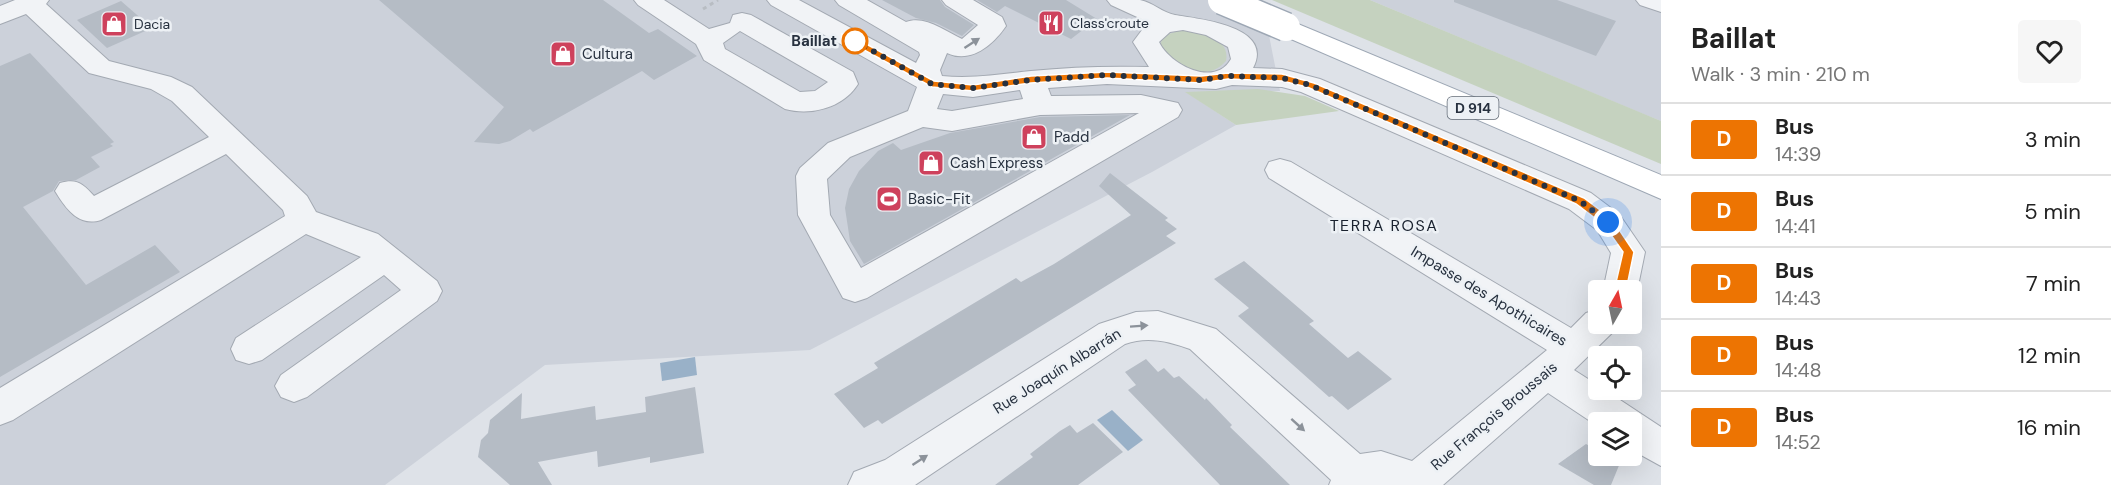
<!DOCTYPE html>
<meta charset="utf-8">
<style>
body{margin:0;font-family:"DM Sans",sans-serif;background:#f6f6f6;color:#222;height:100vh;display:flex;flex-direction:column;font-size:22px;white-space:nowrap}
*{box-sizing:border-box;margin:0}
p{font-size:20px;color:#767676}
.icon{flex:none;width:33px;height:33px;fill:none;stroke:currentColor;stroke-width:2;stroke-linecap:round;stroke-linejoin:round}
.map{position:relative;flex:1;overflow:hidden}
.sheet{display:flex;flex-direction:column;background:#fff;width:450px}
.sheet>*{flex:none}
.badge{padding:0 12px;border-radius:4px;font-size:21px;line-height:39px}
.needle{width:39px;rotate:9deg}
.fabs{position:absolute;left:1588px;top:280px;display:grid;gap:12px}
.fabs a{display:grid;place-items:center;width:54px;height:54px;border-radius:6px;background:#fff;box-shadow:0 6px 24px #0002;font-size:30px}
.you{position:absolute;width:30px;height:30px;margin:-15px;border:4px solid #fff;border-radius:50%;background:#1a73e8;box-shadow:0 0 0 9px #1a73e833}
.map>.badge{position:absolute;translate:-50% -50%;box-shadow:0 0 0 3px #fff}
.round{display:grid;place-items:center;flex:none;width:63px;height:63px;border-radius:6px;background:#f6f6f6}
.summary{display:flex;align-items:center;justify-content:space-between;height:102px;padding:0 30px}
h1{font-size:28px;font-weight:700;line-height:45px}
ul{padding:0;list-style:none}
li{display:flex;align-items:center;gap:18px;height:72px;padding:0 30px;border-top:2px solid #e0e0e0}
li div{flex:1}
li b{display:block;font-size:22px}
li em{font-style:normal}
li .badge{min-width:66px;font-weight:700;text-align:center}
main{display:flex;flex:1;min-height:0}
.map>svg:first-child{display:block}
.built{fill:#ccd1da}
.green{fill:#c5d2bf}
.water{fill:#99b1c8}
.building{fill:#b5bcc5}
.lines{fill:none;stroke-linecap:round;stroke-linejoin:round}
.minor-casing{stroke:#a3a9b2;stroke-width:2}
.major-casing{stroke:#9da7b4;stroke-width:2}
.path{stroke:#b8bdc3;stroke-width:3;stroke-dasharray:4 4;stroke-linecap:butt}
.minor{fill:#f1f3f6;fill-rule:evenodd}
.major{fill:#fff;fill-rule:evenodd}
.major-bridge-casing{stroke:#9da7b4;stroke-width:31;stroke-linecap:butt}
.major-bridge{stroke:#fff;stroke-width:28}
.oneway{fill:#8c929a}
.line{fill:#ed7402;stroke:#fff;stroke-width:1.5}
.walk{stroke:#27313f;stroke-width:6;stroke-dasharray:0 10.8}
.stop-dot{fill:#fff;stroke:#ed7402;stroke-width:3}
.labels{text-anchor:middle;stroke-width:5;stroke-linejoin:round;paint-order:stroke}
.far-poi-label{font-size:14px;fill:#27313f;stroke:#edf1f5;text-anchor:start}
.shield{fill:#edf1f5;stroke:#626b76;stroke-width:1.5}
.shield-label{font-size:14px;font-weight:bold;fill:#27313f}
.stop-label{font-size:15px;font-weight:bold;fill:#27313f;stroke:#edf1f5;text-anchor:end}
.poi-label{font-size:15px;fill:#27313f;stroke:#edf1f5;text-anchor:start}
.street-label{font-size:15px;fill:#27313f;stroke:#edf1f5}
.neighbourhood-label{font-size:16px;letter-spacing:1.5px;fill:#1a222f;stroke:#edf1f5}
</style>
<main>
<div class="map">
<svg width="1661" height="485" viewBox="0 0 1661 485">
<rect width="100%" height="100%" fill="#dee2e8"/>
<!-- built -->
<g class="built">
<path d="M0 0H1262L1280 91 1186 92 1236 125 1152 172 810 350 545 365 385 485H0Z"/>
<path d="M1370 0H1661V121L1641 113Z"/>
</g>
<!-- green -->
<g class="green">
<path d="M1272 0H1370L1661 121V164Z"/>
<path d="M1181 30C1198 30 1231 38 1226 61 1204 85 1177 64 1159 49L1163 36Z"/>
<path d="M1258 89 1305 96 1339 111 1236 125 1185 92Z"/>
</g>
<!-- water -->
<g class="water">
<path d="M695 357 697 375 662 381 660 363Z"/>
<path d="M1112 410 1143 440 1128 451 1097 420Z"/>
</g>
<!-- building -->
<g class="building">
<path d="M379 0H603L649 33 658 29 697 56 654 80 642 71 533 132 530 129 510 141 499 144 474 142 504 107Z"/>
<path d="M882 0H940L945 7 974 25 962 36 936 23 916 18Z"/>
<path d="M977 0H1066L1097 19 1071 39 1005 6 997 12Z"/>
<path d="M1454 0H1557L1616 21 1596 56 1454 2Z"/>
<path d="M121 1 152 28 107 48 77 20Z"/>
<path d="M30 53 114 142 110 144 113 146 91 157 100 167 76 180 59 181 53 191 23 207 86 285 155 245 180 272 0 377V66Z"/>
<path d="M1130 115 864 264 850 241 845 208 849 189 859 171 878 151 893 143 901 150 950 133 1040 117Z"/>
<path d="M1110 173 1168 218 1165 220 1177 229 1166 236 1176 243 882 424 878 420 864 428 834 394 878 368 874 363 1016 278 1021 282 1054 264 1131 215 1099 186Z"/>
<path d="M1244 261 1314 321 1309 324 1348 358 1358 351 1392 379 1348 410 1332 396 1329 397 1238 316 1249 308 1214 279Z"/>
<path d="M1146 359 1158 372 1164 368 1174 378 1179 376 1205 400 1206 398 1232 425 1230 427 1290 485H1220L1128 390 1136 385 1125 372Z"/>
<path d="M695 387 704 453 650 463V457L598 467 597 451 538 462 552 485H510L478 457 481 440 488 433 490 420 522 393 521 419 595 406 596 420 646 412 645 397Z"/>
<path d="M1093 423 1123 452 1078 485H995L1033 457 1030 454 1060 431 1070 425 1077 433Z"/>
<path d="M1586 444 1599 451V456H1607L1620 463 1611 485H1594L1558 464Z"/>
</g>
<g class="lines">
<!-- minor casing -->
<g class="minor-casing">
<g id="minor">
<path d="M15 0H49L46 4 109 61 171 77 192 87 307 196 316 212 378 234 437 281 442 291 437 301 307 397 294 402 281 397 275 386 281 375 401 290 384 275 262 360 249 364 236 360 231 349 236 338 361 257 306 234 13 420 0 425V388L285 216 283 210 226 154 101 220C79 227 66 209 55 191L60 183C77 178 83 184 94 196L209 137 172 101 151 89 89 73 26 14 0 24V6Z"/>
<path d="M634 0H664L709 29 730 23 733 15 742 13 751 15 853 72 858 84C843 108 811 116 785 109L704 60 696 44 638 5ZM740 31 828 82 815 91 800 92 725 49 723 43Z"/>
<path d="M767 0H799L916 63 920 55 919 52 839 5 835 0H867L906 22C925 15 945 31 962 39L978 25 946 5 942 0H973L1002 17 1006 26C993 45 971 64 947 53L940 70 942 76C973 79 1001 74 1031 71 1070 67 1109 66 1149 67L1133 42 1148 22 1111 5 1107 0C1118 0 1130 0 1140 0 1152 2 1163 13 1175 15 1199 19 1275 26 1253 68L1282 69 1320 79 1591 193 1619 214 1645 252 1637 291 1632 301V291H1603L1611 253 1597 230 1569 209 1301 92 1282 87 1232 85 1216 89 1107 84 1048 88 1051 96 1141 95 1178 103 1182 110 1178 117 867 298 855 302 843 298 798 215 796 176 800 168 828 143 908 111 917 87 771 5ZM1183 30 1206 35 1228 47 1231 59C1215 88 1170 65 1159 42L1170 32ZM1020 90 1023 99 952 111 937 109 943 94 973 97ZM1139 113 861 268 830 215 827 179 850 157 923 127 952 131 1040 115Z"/>
<path d="M1636 0H1661V12L1640 5Z"/>
<path d="M1280 159 1291 162 1571 328 1586 313 1599 309V324H1616L1612 333 1574 370 1599 386V390H1605L1661 427V466L1632 450V423H1599V427L1548 393 1443 485H1329L1331 480 1190 349C1168 341 1147 336 1125 344L915 485H848L854 472 885 460 1099 324 1136 312 1158 311 1216 329 1360 454 1381 451 1412 461 1547 350 1269 178 1265 170 1269 162Z"/>
</g>
</g>
<!-- major casing -->
<g class="major-casing">
<path id="major" d="M1286 19 1661 175V199L1277 33 1273 27 1277 21Z"/>
</g>
<!-- path -->
<path class="path" d="M703 9 718 0"/>
<!-- minor -->
<use href="#minor" class="minor"/>
<!-- major -->
<use href="#major" class="major"/>
<!-- major-bridge casing -->
<g class="major-bridge-casing">
<path id="major-bridge" d="M1222 0 1286 27"/>
</g>
<!-- major-bridge -->
<use href="#major-bridge" class="major-bridge"/>
</g>
<!-- one-way arrows -->
<defs><path id="oneway-solid" d="M-6-.8H1V-3.2L6.5 0L1 3.2V.8H-6Z" transform="scale(1.5)"/></defs>
<g class="oneway">
<use href="#oneway-solid" transform="translate(972 43) rotate(-33)"/>
<use href="#oneway-solid" transform="translate(1139 326) rotate(-4)"/>
<use href="#oneway-solid" transform="translate(1298 425) rotate(42)"/>
<use href="#oneway-solid" transform="translate(920 460) rotate(-33)"/>
</g>
<!-- line -->
<path class="line" d="M842 34H848L934 81 973 85 1031 76 1107 72 1201 76 1228 73 1282 74 1314 83 1584 198 1612 219 1634 252 1626 291 1620 296 1614 291 1623 252 1604 225 1576 204 1307 87 1282 81 1228 79 1201 83 1107 78 1031 83 973 91 932 87 842 38Z"/>
<g class="lines">
<!-- walk -->
<path class="walk" d="M855 41 932 84 952 86 973 88 1031 80 1107 75 1201 80 1228 76 1282 78 1310 85 1580 201 1608 222"/>
</g>
<!-- icons -->
<defs>
<g id="restaurant-square" transform="scale(1.35)"><rect x="-9" y="-9" width="18" height="18" rx="4" fill="#ce415c" stroke="#edf1f5"/><path d="M-5-6h1v4h1v-4h1v4h1v-4h1v5L-1.5 .5V6h-2V.5L-5-1ZM5-6V6H3V1.5H1.5Q1.5-4 5-6Z" fill="#fff"/></g>
<g id="shop-square" transform="scale(1.35)"><rect x="-9" y="-9" width="18" height="18" rx="4" fill="#ce415c" stroke="#edf1f5"/><path d="M-5-2.5h2.3a2.7 3.5 0 0 1 5.4 0H5L5.5 6h-11ZM-1.5-2.5h3a1.5 2.3 0 0 0-3 0Z" fill="#fff"/></g>
<g id="stadium-square" transform="scale(1.35)"><rect x="-9" y="-9" width="18" height="18" rx="4" fill="#ce415c" stroke="#edf1f5"/><path d="M0-5a6.5 5 0 1 0 0 10a6.5 5 0 1 0 0-10ZM-3.5-1.8h7v3.6h-7Z" fill="#fff"/></g>
</defs>
<g fill-rule="evenodd">
<use href="#restaurant-square" x="1051" y="23"/>
<use href="#shop-square" x="114" y="24"/>
<use href="#shop-square" x="563" y="54"/>
<use href="#shop-square" x="1034" y="137"/>
<use href="#shop-square" x="931" y="163"/>
<use href="#stadium-square" x="889" y="199"/>
</g>
<!-- markers -->
<circle class="stop-dot" cx="855" cy="41" r="12"/>
<g class="labels">
<!-- far-poi labels -->
<g class="far-poi-label">
<text x="1070" y="28">Class'croute</text>
<text x="134" y="29">Dacia</text>
</g>
<!-- shield labels -->
<rect class="shield" x="1447.5" y="97" width="51" height="22" rx="4.5"/>
<g class="shield-label">
<text x="1473" y="113">D 914</text>
</g>
<!-- stop labels -->
<g class="stop-label">
<text x="837" y="46">Baillat</text>
</g>
<!-- poi labels -->
<g class="poi-label">
<text x="582" y="59">Cultura</text>
<text x="1054" y="142">Padd</text>
<text x="950" y="168">Cash Express</text>
<text x="908" y="204">Basic-Fit</text>
</g>
<!-- street labels -->
<g class="street-label">
<text transform="translate(1489 296) rotate(31)" y="5">Impasse des Apothicaires</text>
<text transform="translate(1057 371) rotate(-32)" y="5">Rue Joaquín Albarrán</text>
<text transform="translate(1494 416) rotate(-40)" y="5">Rue François Broussais</text>
</g>
<!-- neighbourhood labels -->
<g class="neighbourhood-label">
<text x="1384" y="231">TERRA ROSA</text>
</g>
</g>
</svg>
<div class="fabs">
<a><svg class="needle" viewBox="-14 -14 28 28"><path d="M0-13l5 13h-10z" fill="#e53935"/><path d="M0 13l5-13h-10z" fill="#767676"/></svg></a>
<a><svg class="icon" aria-label="locate" viewBox="0 0 24 24"><circle cx="12" cy="12" r="6"/><path d="M12 2v4M12 18v4M2 12h4M18 12h4"/></svg></a>
<a><svg class="icon" aria-label="layers" viewBox="0 0 24 24"><path d="M12 4l9 5-9 5-9-5zM3 14l9 5 9-5"/></svg></a>
</div>
<div class="you" style="left:1608px;top:222px"></div>
</div>
<section class="sheet">
<div class="summary"><div><h1>Baillat</h1><p>Walk · 3 min · 210 m</p></div><a class="round"><svg class="icon" aria-label="heart" viewBox="0 0 24 24"><path d="M12 20l-8-8c-3-5 5-10 8-4 3-6 11-1 8 4z"/></svg></a></div>
<ul>
<li><span class="badge" style="background:#ed7402;color:#fff">D</span><div><b>Bus</b><p>14:39</p></div><em>3 min</em></li>
<li><span class="badge" style="background:#ed7402;color:#fff">D</span><div><b>Bus</b><p>14:41</p></div><em>5 min</em></li>
<li><span class="badge" style="background:#ed7402;color:#fff">D</span><div><b>Bus</b><p>14:43</p></div><em>7 min</em></li>
<li><span class="badge" style="background:#ed7402;color:#fff">D</span><div><b>Bus</b><p>14:48</p></div><em>12 min</em></li>
<li><span class="badge" style="background:#ed7402;color:#fff">D</span><div><b>Bus</b><p>14:52</p></div><em>16 min</em></li>
</ul>
</section>
</main>
